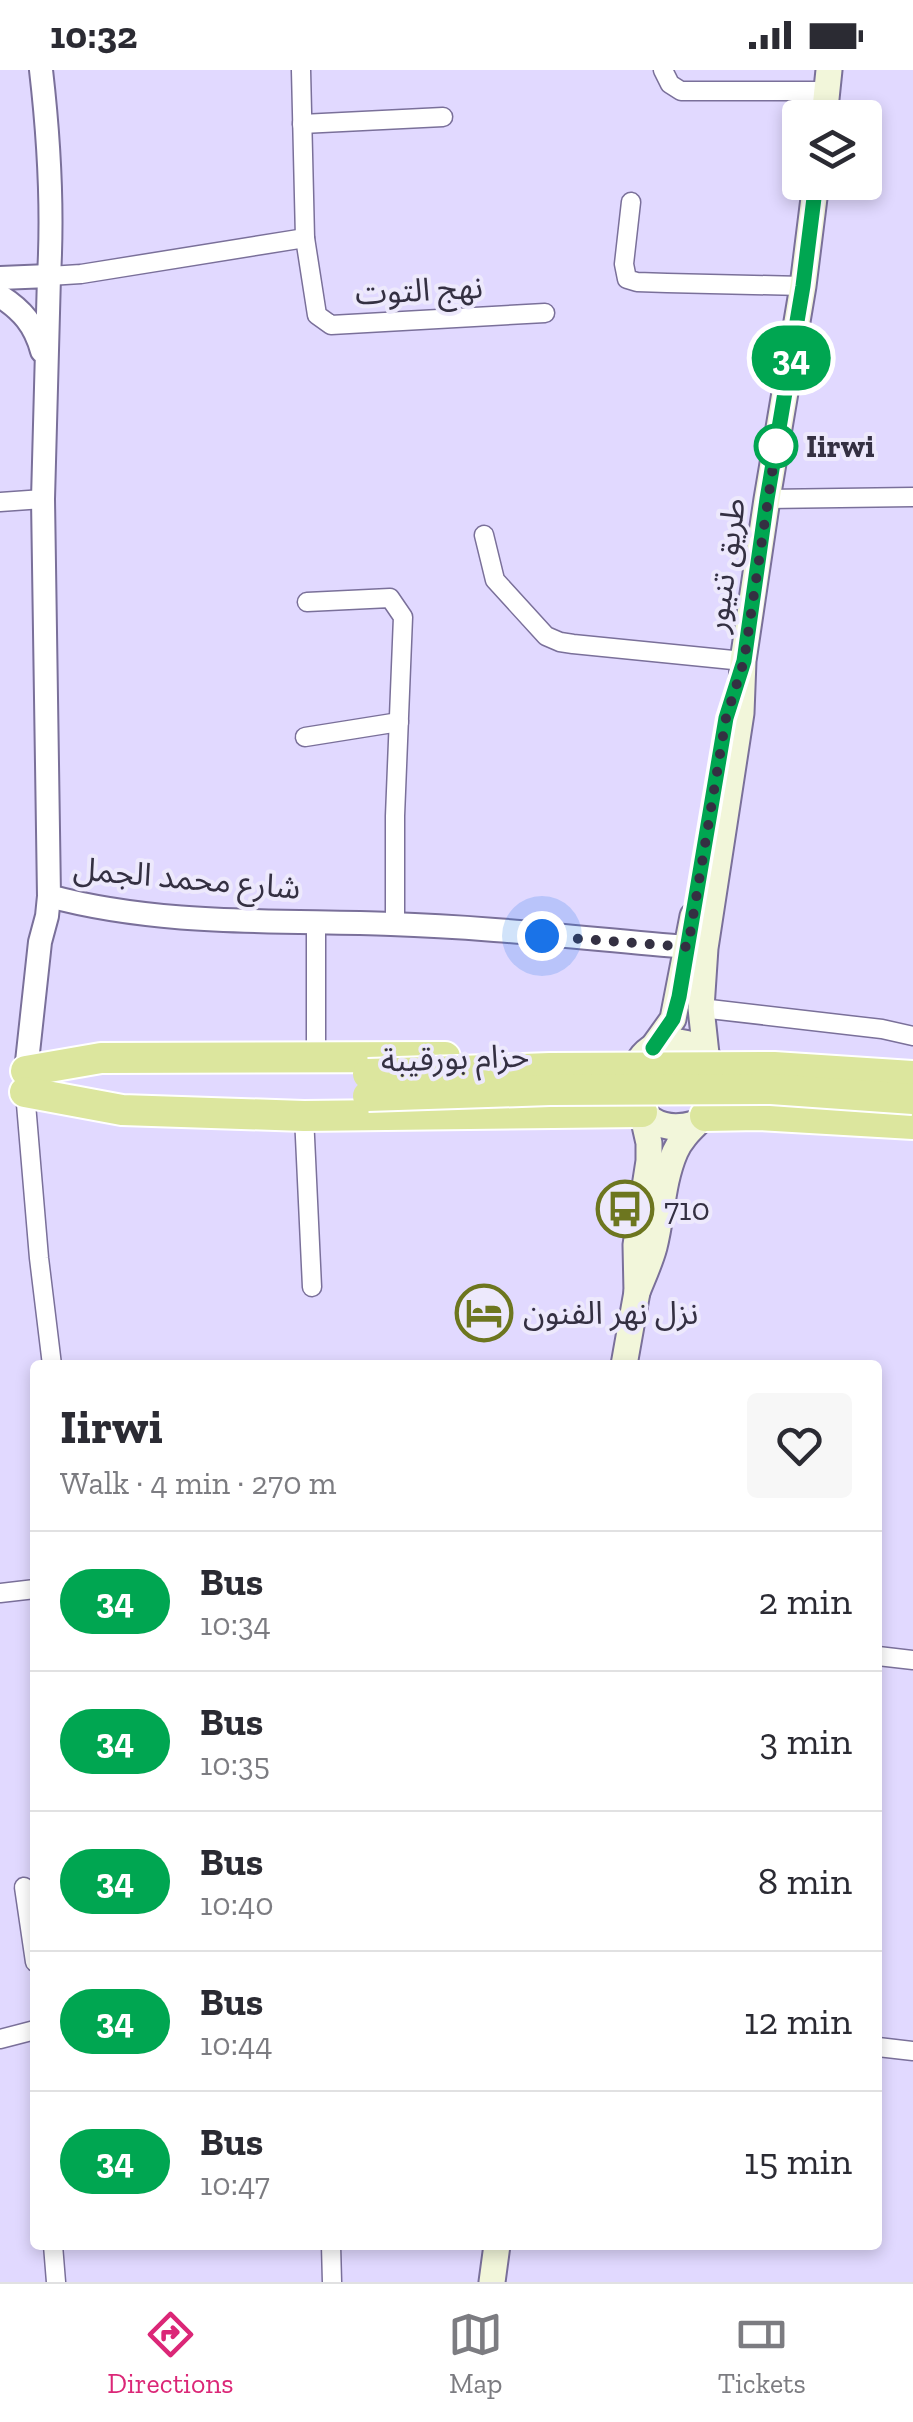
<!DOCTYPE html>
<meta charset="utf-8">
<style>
body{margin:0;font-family:"Zilla Slab","Noto Sans Arabic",serif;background:#f7f7f7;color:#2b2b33;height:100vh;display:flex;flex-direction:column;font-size:38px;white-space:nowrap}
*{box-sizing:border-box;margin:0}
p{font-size:32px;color:#7c7c81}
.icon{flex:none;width:55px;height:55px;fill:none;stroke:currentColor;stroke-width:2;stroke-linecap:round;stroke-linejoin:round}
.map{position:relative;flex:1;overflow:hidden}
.side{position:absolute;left:30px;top:1290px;width:852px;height:890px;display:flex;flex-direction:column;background:#fff;border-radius:10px;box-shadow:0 5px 15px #0003}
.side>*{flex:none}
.badge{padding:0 20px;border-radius:32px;font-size:35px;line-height:65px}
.buttons{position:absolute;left:782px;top:30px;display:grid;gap:20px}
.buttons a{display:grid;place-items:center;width:100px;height:100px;border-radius:10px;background:#fff;box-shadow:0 5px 15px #0003;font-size:50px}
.you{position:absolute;width:50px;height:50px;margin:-25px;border:8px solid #fff;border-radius:50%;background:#1a73e8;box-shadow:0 0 0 15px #1a73e833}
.map>.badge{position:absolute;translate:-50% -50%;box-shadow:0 0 0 5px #fff}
.round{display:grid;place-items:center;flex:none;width:105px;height:105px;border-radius:10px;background:#f7f7f7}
.head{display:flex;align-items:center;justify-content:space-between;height:170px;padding:0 30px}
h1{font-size:48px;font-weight:800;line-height:75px}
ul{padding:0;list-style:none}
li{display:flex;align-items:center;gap:30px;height:140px;padding:0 30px;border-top:2px solid #e1e1e2}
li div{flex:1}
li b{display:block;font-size:38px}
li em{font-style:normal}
li .badge{min-width:110px;font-weight:700;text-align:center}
.status{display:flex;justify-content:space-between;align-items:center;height:70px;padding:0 50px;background:#fff;direction:ltr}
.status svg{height:28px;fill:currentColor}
.tab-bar{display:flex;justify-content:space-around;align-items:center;height:140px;border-top:2px solid #e1e1e2;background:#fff;font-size:28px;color:#7c7c81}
.tab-bar a{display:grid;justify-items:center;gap:5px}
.tab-bar .current{color:#db2777}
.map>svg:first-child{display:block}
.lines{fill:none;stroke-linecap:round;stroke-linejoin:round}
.minor-casing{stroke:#7a709a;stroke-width:21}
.tertiary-casing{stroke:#7a709a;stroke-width:26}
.secondary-casing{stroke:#7a709a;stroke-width:29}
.trunk-casing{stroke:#fff;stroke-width:34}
.minor{stroke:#fff;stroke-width:18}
.tertiary{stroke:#fff;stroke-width:22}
.secondary{stroke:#f2f6da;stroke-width:25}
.trunk{stroke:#dce69e;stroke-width:30}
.trunk-bridge-casing{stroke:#fff;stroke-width:34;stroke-linecap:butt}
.trunk-bridge{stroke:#dce69e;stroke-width:30}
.line-casing{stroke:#fff;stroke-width:22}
.line{stroke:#00a651;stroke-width:15}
.walk{stroke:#343042;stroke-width:10;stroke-dasharray:0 18}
.stop-dot{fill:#fff;stroke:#00a651;stroke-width:5}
.labels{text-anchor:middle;stroke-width:8;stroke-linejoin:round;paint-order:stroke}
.street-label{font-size:32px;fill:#343042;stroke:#ede9fc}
.stop-label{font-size:32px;font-weight:bold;fill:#343042;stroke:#ede9fc;text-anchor:start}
.poi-label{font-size:32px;fill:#343042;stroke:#ede9fc;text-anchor:start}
</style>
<div class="status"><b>10:32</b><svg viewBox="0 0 49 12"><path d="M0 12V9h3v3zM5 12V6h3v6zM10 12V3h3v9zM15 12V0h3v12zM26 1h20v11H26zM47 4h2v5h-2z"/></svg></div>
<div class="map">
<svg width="913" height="2212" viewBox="0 0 913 2212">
<rect width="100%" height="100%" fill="#e1d9ff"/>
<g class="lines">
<!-- minor casing -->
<g class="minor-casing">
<g id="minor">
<path d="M301 0 305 168 317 245 331 255 545 243"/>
<path d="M663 0 670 14 681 21H828"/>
<path d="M302 54 443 47"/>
<path d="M631 132 624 194 627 209 637 212 667 213 803 216"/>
<path d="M49 206 81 204 305 168"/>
<path d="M767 429 913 427"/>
<path d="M0 432 43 429"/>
<path d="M484 465 495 510 546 566 560 572 573 574 743 591"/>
<path d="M307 532 390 528 403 547 395 746V854"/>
<path d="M305 667 399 652"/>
<path d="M316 852V977"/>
<path d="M701 938 882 959 913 966"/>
<path d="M25 1022 39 1188 52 1295"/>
<path d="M304 1046 312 1217"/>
<path d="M0 1523 35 1519"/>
<path d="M878 1586 913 1590"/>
<path d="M24 1817 35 1892"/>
<path d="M0 1969 35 1960"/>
<path d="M878 1977 913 1981"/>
<path d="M53 2175 56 2212"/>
<path d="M331 2175 332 2212"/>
</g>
</g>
<!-- tertiary casing -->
<g class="tertiary-casing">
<g id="tertiary">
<path d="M41 0C49 69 53 137 49 206"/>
<path d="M0 208 49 206 43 429 49 826C159 856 277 850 391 854 488 857 590 869 688 877"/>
<path d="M0 226C22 240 35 255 42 281"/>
<path d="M26 1001 40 872 47 846 49 826"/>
</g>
</g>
<!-- secondary casing -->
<g class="secondary-casing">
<g id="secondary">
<path d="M824 48 829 0"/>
<path d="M653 977 673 949 693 846"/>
<path d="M706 984 701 938 705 878 741 643 743 591 767 429 803 216 816 112"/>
<path d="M694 1054C623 1074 611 975 673 972 691 971 703 980 713 994"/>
<path d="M637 1222C643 1207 650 1192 654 1177 662 1146 662 1112 675 1082 684 1061 703 1051 715 1033"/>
<path d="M624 1295 637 1222 636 1175 649 1091V1073L642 1042"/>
<path d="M492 2212 497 2175"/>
</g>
</g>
<!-- trunk casing -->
<g class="trunk-casing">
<g id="trunk">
<path d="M26 1001 101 988 445 987"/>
<path d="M25 1022 122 1040 304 1046 642 1042"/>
<path d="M705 1046 759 1045 913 1054"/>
</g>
</g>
<!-- minor -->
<use href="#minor" class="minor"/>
<!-- tertiary -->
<use href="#tertiary" class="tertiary"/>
<!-- secondary -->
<use href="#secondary" class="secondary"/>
<!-- trunk -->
<use href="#trunk" class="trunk"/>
<!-- trunk-bridge casing -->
<g class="trunk-bridge-casing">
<g id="trunk-bridge">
<path d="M368 1004 550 998 774 997 913 1006"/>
<path d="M368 1026 550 1020 771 1019 913 1029"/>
</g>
</g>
<!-- trunk-bridge -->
<use href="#trunk-bridge" class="trunk-bridge"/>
</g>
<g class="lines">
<!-- line casing -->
<g class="line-casing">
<path id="line" d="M653 978 673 949 679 927 726 648 744 591 767 429 803 216 816 112"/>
</g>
<!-- line -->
<use href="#line" class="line"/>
<!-- walk -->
<path class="walk" d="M542 866 688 877 726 648 744 591 776 376"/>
</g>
<!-- icons -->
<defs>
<g id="bus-ring" transform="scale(2.875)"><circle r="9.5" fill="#ede9fc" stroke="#6d761f" stroke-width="1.5"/><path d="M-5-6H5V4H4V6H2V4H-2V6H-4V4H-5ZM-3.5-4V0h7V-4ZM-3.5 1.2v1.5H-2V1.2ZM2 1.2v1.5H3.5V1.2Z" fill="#6d761f"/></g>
<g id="hotel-ring" transform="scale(2.875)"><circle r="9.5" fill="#ede9fc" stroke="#6d761f" stroke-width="1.5"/><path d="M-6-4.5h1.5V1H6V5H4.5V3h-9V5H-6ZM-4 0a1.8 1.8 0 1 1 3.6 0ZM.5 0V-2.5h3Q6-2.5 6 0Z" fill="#6d761f"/></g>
</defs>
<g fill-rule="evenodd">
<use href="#bus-ring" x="625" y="1139"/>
<use href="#hotel-ring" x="484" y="1243"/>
</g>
<!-- markers -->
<circle class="stop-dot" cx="776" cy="376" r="20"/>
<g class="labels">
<!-- street labels -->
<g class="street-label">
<text transform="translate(419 220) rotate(-3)" y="11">نهج التوت</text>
<text transform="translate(725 495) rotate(-82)" y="11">طريق تنيور</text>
<text transform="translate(187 808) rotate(5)" y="11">شارع محمد الجمل</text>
<text transform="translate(455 988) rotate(-2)" y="11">حزام بورقيبة</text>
</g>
<!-- stop labels -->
<g class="stop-label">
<text x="806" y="387">Iirwi</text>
</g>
<!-- poi labels -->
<g class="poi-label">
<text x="664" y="1150">710</text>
<text x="523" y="1254">نزل نهر الفنون</text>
</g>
</g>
</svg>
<div class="buttons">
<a><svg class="icon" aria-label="layers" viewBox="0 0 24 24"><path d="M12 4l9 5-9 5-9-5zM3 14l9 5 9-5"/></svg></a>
</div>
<div class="you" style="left:542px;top:866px"></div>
<b class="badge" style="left:791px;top:288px;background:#00a651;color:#fff">34</b>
<section class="side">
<div class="head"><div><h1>Iirwi</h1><p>Walk · 4 min · 270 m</p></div><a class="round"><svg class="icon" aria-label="heart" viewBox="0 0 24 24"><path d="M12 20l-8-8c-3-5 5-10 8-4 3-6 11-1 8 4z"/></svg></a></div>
<ul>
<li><span class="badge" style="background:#00a651;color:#fff">34</span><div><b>Bus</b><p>10:34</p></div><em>2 min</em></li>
<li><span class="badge" style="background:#00a651;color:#fff">34</span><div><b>Bus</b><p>10:35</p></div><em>3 min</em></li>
<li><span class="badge" style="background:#00a651;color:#fff">34</span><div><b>Bus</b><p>10:40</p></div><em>8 min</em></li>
<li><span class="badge" style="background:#00a651;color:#fff">34</span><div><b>Bus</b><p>10:44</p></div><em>12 min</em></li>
<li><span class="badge" style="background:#00a651;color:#fff">34</span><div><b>Bus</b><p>10:47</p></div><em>15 min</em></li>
</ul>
</section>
</div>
<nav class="tab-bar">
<a class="current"><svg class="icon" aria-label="directions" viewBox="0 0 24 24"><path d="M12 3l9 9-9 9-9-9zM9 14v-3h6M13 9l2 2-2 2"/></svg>Directions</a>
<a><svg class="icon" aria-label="map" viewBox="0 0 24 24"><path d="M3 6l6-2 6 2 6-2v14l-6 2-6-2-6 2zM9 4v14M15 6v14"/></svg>Map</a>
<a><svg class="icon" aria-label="tickets" viewBox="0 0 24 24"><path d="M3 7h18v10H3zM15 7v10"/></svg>Tickets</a>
</nav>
